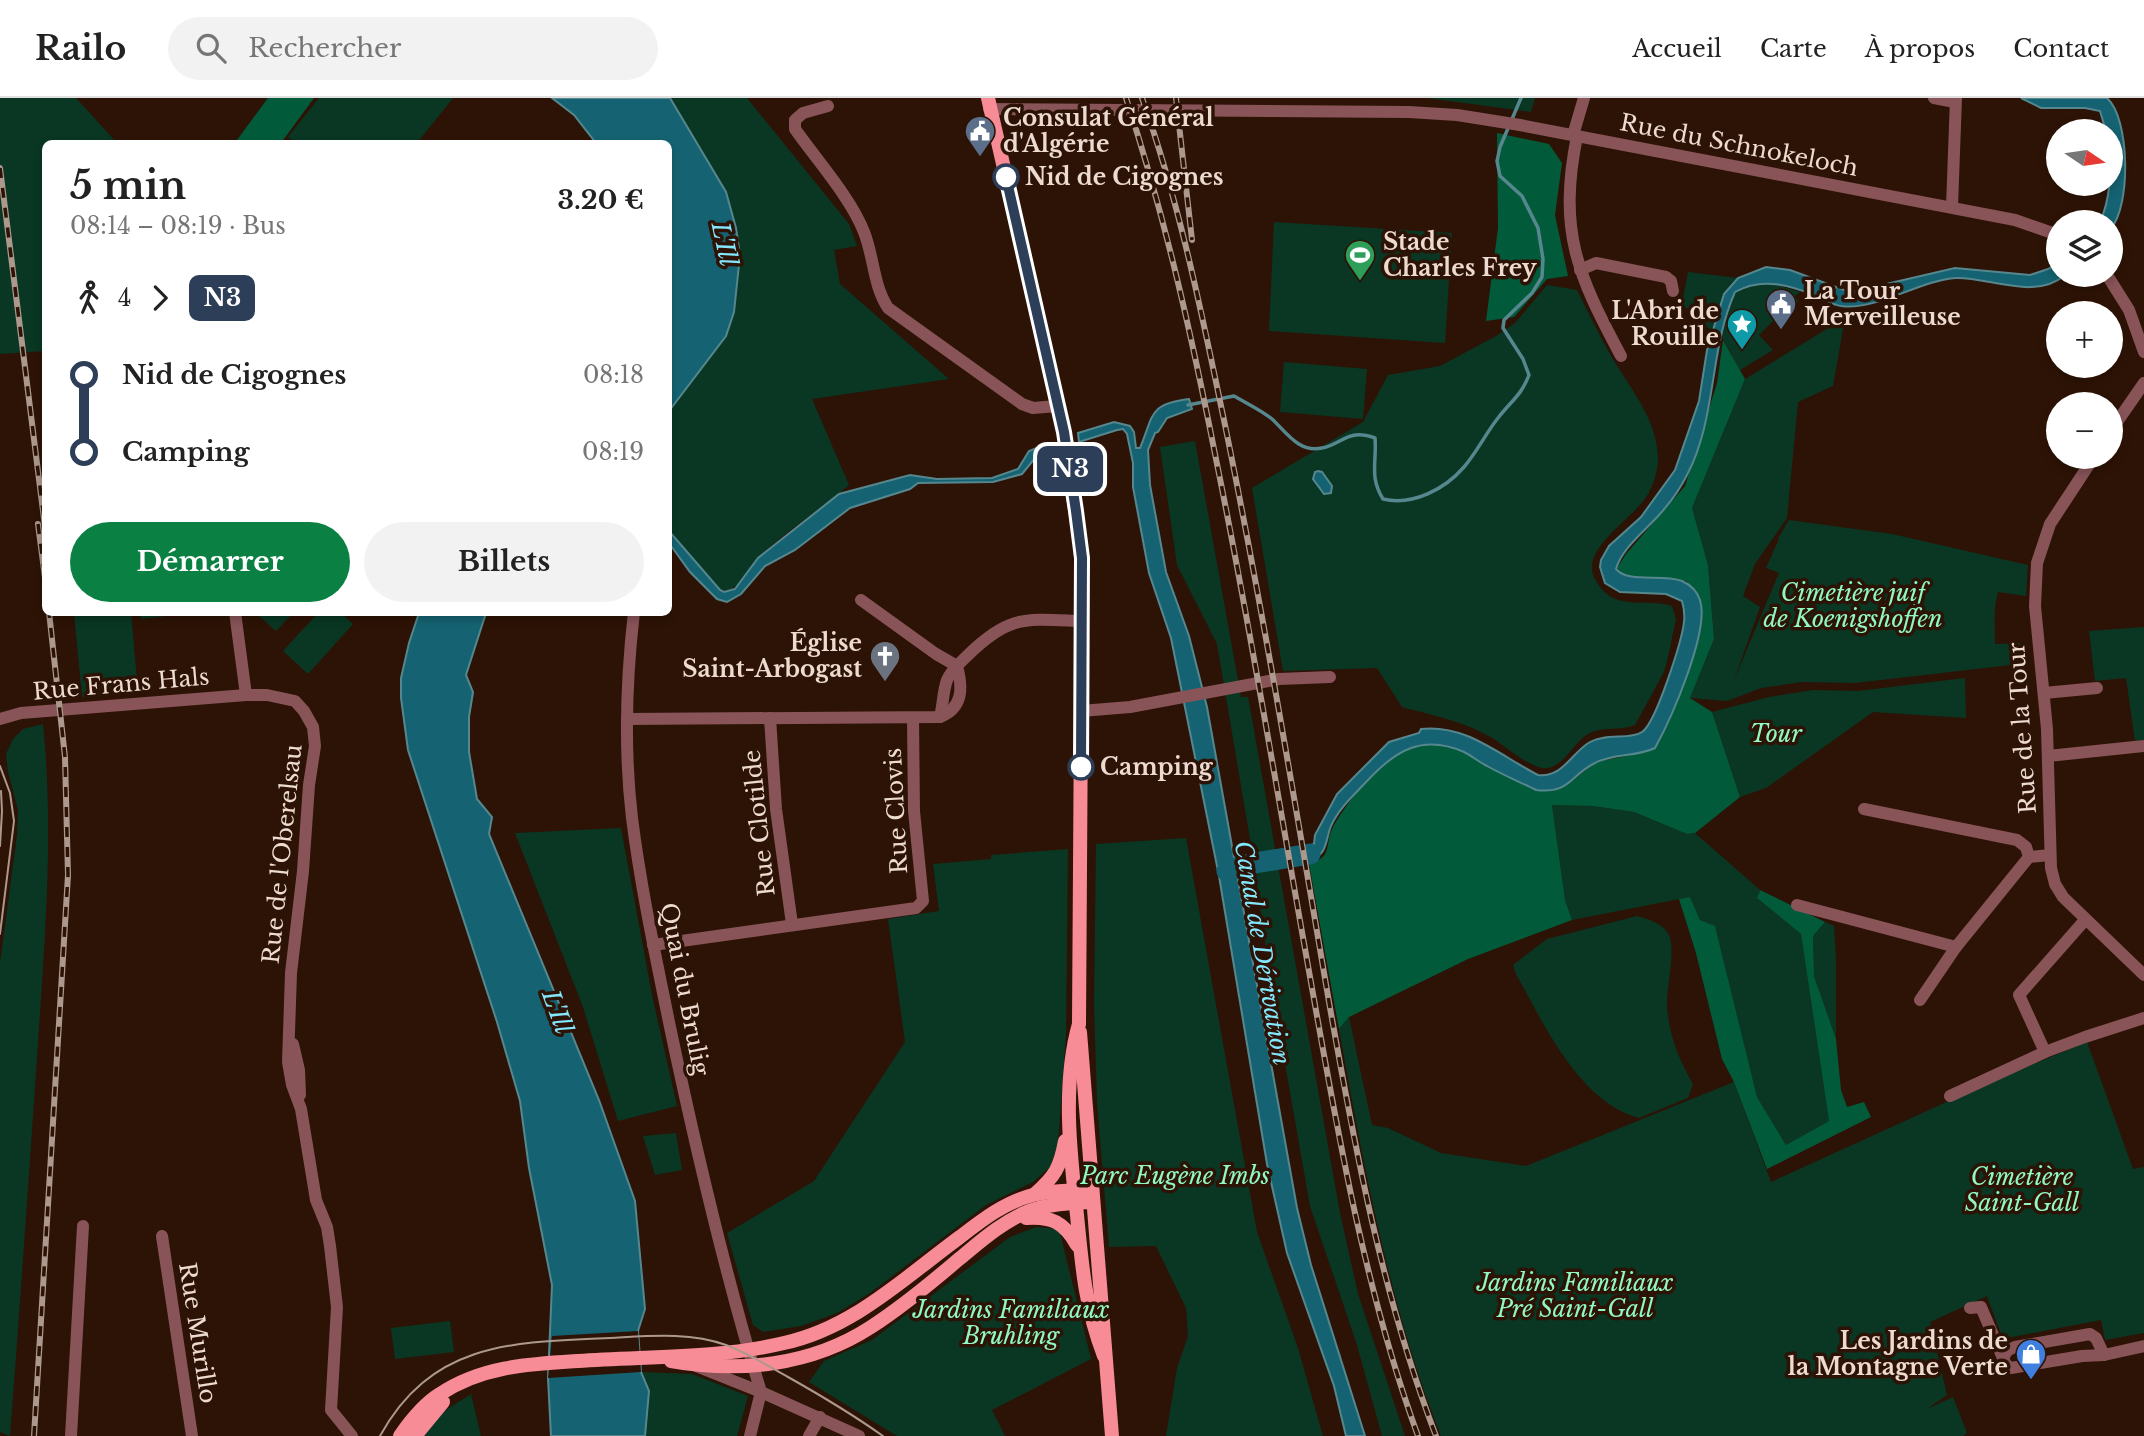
<!DOCTYPE html>
<html lang="fr">
<meta charset="utf-8">
<style>
body{margin:0;font-family:"Libre Baskerville",serif;background:#f2f2f2;color:#222;height:100vh;display:flex;flex-direction:column;font-size:26px;white-space:nowrap}
*{box-sizing:border-box;margin:0}
p{font-size:23px;color:#767676}
.icon{flex:none;width:38px;height:38px;fill:none;stroke:currentColor;stroke-width:2;stroke-linecap:round;stroke-linejoin:round}
.map{position:relative;flex:1;overflow:hidden}
.details{position:absolute;left:42px;top:42px;width:630px;height:476px;display:flex;flex-direction:column;background:#fff;border-radius:10px;box-shadow:0 4px 10px #0003}
.details>*{flex:none}
.badge{padding:0 14px;border-radius:10px;font-size:24px;line-height:46px}
.needle{width:46px;rotate:103deg}
.controls{position:absolute;left:2046px;top:21px;display:grid;gap:14px}
.controls a{display:grid;place-items:center;width:77px;height:77px;border-radius:50%;background:#fff;box-shadow:0 4px 10px #0003;font-size:35px}
.map>.badge{position:absolute;translate:-50% -50%;box-shadow:0 0 0 4px #fff}
.legs{display:flex;align-items:center;gap:10px;height:77px;padding:0 28px;font-size:23px}
.legs p{margin-inline-start:auto}
.headline{display:flex;align-items:center;justify-content:space-between;height:119px;padding:0 28px}
h1{font-size:38px;font-weight:800;line-height:52px}
.cta{display:flex;gap:14px;margin-top:auto;padding:14px 28px}
.cta a{flex:1;height:80px;border-radius:42px;background:#0b8043;color:#fff;font-size:28px;font-weight:800;line-height:80px;text-align:center}
.cta a+a{background:#f2f2f2;color:#222}
ul{padding:0 28px;list-style:none}
li{display:flex;align-items:center;gap:24px;height:77px;font-size:26px}
li i{display:grid;place-items:center;width:10px;height:100%;margin:0 9px;background:currentColor}
li i::after{content:'';width:18px;height:18px;margin:-9px;border:5px solid;border-radius:50%;background:#fff}
li p{margin-inline-start:auto}
li:first-child i{background:linear-gradient(#0000 50%,currentColor 0)}
li:last-child i{background:linear-gradient(currentColor 50%,#0000 0)}
header{display:flex;align-items:center;gap:42px;box-sizing:border-box;height:98px;padding:0 35px;background:#fff;border-bottom:2px solid #e0e0e0}
header strong{font-size:33px}
nav{display:flex;gap:38px;margin-inline-start:auto;font-size:24px}
.search{width:490px;height:63px;background:#f2f2f2;display:flex;align-items:center;gap:18px;box-sizing:border-box;padding:0 24px;border-radius:38px;color:#767676;font-size:26px}
.map>svg:first-child{display:block}
.green{fill:#093723}
.forest{fill:#015b3a}
.water{fill:#156372;stroke:#56878e;stroke-width:2}
.pier{fill:#2d1305}
.lines{fill:none;stroke-linecap:round;stroke-linejoin:round}
.stream{stroke:#56878e;stroke-width:3.5}
.river{stroke:#156372;stroke-width:21}
.minor{stroke:#885458;stroke-width:12}
.major{stroke:#f88c96;stroke-width:14}
.tram{stroke:#ad988d;stroke-width:2}
.rail-casing{stroke:#ad988d;stroke-width:6}
.rail{stroke:#2d1305;stroke-width:3.5;stroke-dasharray:10;stroke-linecap:butt}
.line-1-casing{stroke:#fff;stroke-width:16}
.line-1{stroke:#2d3e58;stroke-width:10}
.stop-1-dot{fill:#fff;stroke:#2d3e58;stroke-width:3.5}
.labels{text-anchor:middle;stroke-width:7;stroke-linejoin:round;paint-order:stroke}
.poi-label{font-size:23px;font-weight:bold;fill:#eddad0;stroke:#2d1305;text-anchor:start}
.street-label{font-size:23px;fill:#eddad0;stroke:#2d1305}
.stop-label{font-size:23px;font-weight:bold;fill:#eddad0;stroke:#2d1305;text-anchor:start}
.park-label{font-size:23px;font-style:italic;fill:#90f8c2;stroke:#2d1305}
.water-label{font-size:24px;font-style:italic;fill:#83e7fd;stroke:#2d1305}
</style>
<header>
<strong>Railo</strong>
<div class="search"><svg class="icon" aria-label="search" viewBox="0 0 24 24"><circle cx="10" cy="10" r="6"/><path d="M15 15l6 6"/></svg>Rechercher</div>
<nav><a>Accueil</a><a>Carte</a><a>À propos</a><a>Contact</a></nav>
</header>
<div class="map">
<svg width="2144" height="1338" viewBox="0 0 2144 1338">
<rect width="100%" height="100%" fill="#2d1305"/>
<!-- green -->
<g class="green">
<path d="M0 0H76L117 45 46 46 45 253 0 256Z"/>
<path d="M319 0H453L417 45H296L288 39Z"/>
<path d="M670 0H747L849 126 857 148 834 152 840 186 949 281 812 301 849 387C820 413 786 432 759 459 748 471 739 496 720 492L669 433 668 313 726 238 740 157 736 130 726 94Z"/>
<path d="M1427 0H1535L1531 14Z"/>
<path d="M1274 124 1452 135 1445 245 1269 233Z"/>
<path d="M1688 174 1738 180 1724 196 1712 233 1682 206Z"/>
<path d="M1757 185H1771L1800 194 1795 198 1798 204 1782 214 1759 237 1773 252 1740 272 1722 239 1734 194Z"/>
<path d="M1547 187 1577 192C1588 214 1599 237 1611 258 1630 290 1657 321 1658 360 1658 371 1654 386 1648 396 1635 420 1578 451 1595 481 1600 490 1605 496 1613 500 1631 508 1653 502 1672 508L1676 521 1667 563 1664 574 1635 627C1621 633 1602 628 1588 636 1574 644 1565 667 1548 670 1535 673 1508 651 1497 643 1468 624 1435 618 1402 609L1377 570 1283 573 1252 390 1363 324 1388 277 1440 268 1496 238 1515 225Z"/>
<path d="M1845 220 1833 288 1798 304 1787 420 1755 466 1743 498 1760 509 1734 582 1779 475 1766 470 1779 441 1778 440 1789 422 1892 436 2028 467 2026 498 1998 494C1993 511 1995 529 1995 546L2027 545 2028 565 1855 585 1802 584 1761 590 1727 603 1690 600 1714 541 1708 467 1692 410 1745 281Z"/>
<path d="M1284 264 1367 271 1363 321 1280 314Z"/>
<path d="M1195 343 1241 599H1248L1340 1115 1358 1196 1405 1338H1382L1357 1247 1310 1108 1274 903 1250 741 1217 546 1177 467 1160 349Z"/>
<path d="M201 514 141 521 140 515V514Z"/>
<path d="M262 514H293V515L276 533 259 518Z"/>
<path d="M74 515H131L138 594 82 599Z"/>
<path d="M318 515H341L353 526 308 576 283 553Z"/>
<path d="M2144 529V642L2135 643 2126 580 2095 583 2089 533Z"/>
<path d="M1965 580 1966 620 1873 614 1766 690 1740 699 1712 614 1769 599 1813 592 1858 593Z"/>
<path d="M43 626C54 734 45 837 38 945 29 1076 20 1207 10 1338L0 1334V865L17 737 18 712 8 674 6 656 13 641 23 631Z"/>
<path d="M1552 707 1593 708 1634 714 1687 736 1695 735 1760 792 1757 800 1801 836 1829 1023 1786 1047 1757 999 1715 829 1700 822 1690 799 1572 822 1565 802Z"/>
<path d="M621 730 652 897 677 1008 618 1023 583 909 515 735Z"/>
<path d="M1186 740 1257 1134 1298 1250 1323 1338H1166L1177 1270 1188 1238 1186 1210 1156 1148 1109 1149 1097 1004 1094 907 1096 746Z"/>
<path d="M1068 751 1066 936 1058 1046 1050 1069 1033 1084 986 1107 870 1195 837 1215 801 1228 763 1234 753 1227 727 1135 814 1083 905 944 888 821 939 813 933 766 991 761V757Z"/>
<path d="M1637 818C1648 821 1663 825 1669 837 1676 854 1666 889 1667 909 1669 937 1679 962 1693 986L1688 1000 1639 1020C1579 1004 1544 926 1516 876L1513 867 1547 841Z"/>
<path d="M1825 824 1834 828 1836 860V941L1814 878 1813 838Z"/>
<path d="M1349 919 1372 1027 1388 1030 1441 1055 1526 1068 1734 984 1771 1084 1986 986 2087 944 2133 1071 2144 1069V1235L2105 1242 2101 1222 2007 1240 2002 1239 1987 1198 1930 1224 1947 1297 1927 1311 1953 1299 1967 1335 1963 1338H1441C1389 1207 1364 1069 1339 931Z"/>
<path d="M676 1035 682 1072 655 1077 643 1038Z"/>
<path d="M1036 1129 1059 1131 1091 1261 992 1312 1005 1338H897L809 1284 824 1263 872 1242 1010 1139Z"/>
<path d="M450 1223 454 1254 395 1261 391 1230Z"/>
<path d="M641 1274 692 1276 748 1298 737 1338H645L649 1293Z"/>
<path d="M471 1296 481 1338H421L443 1314Z"/>
</g>
<!-- forest -->
<g class="forest">
<path d="M268 0H314L281 45H242L237 42Z"/>
<path d="M1497 35 1549 46 1562 65 1555 117 1568 178 1547 181 1514 219 1486 223 1498 130Z"/>
<path d="M1723 242 1745 281 1692 410 1708 467 1714 541 1690 600 1712 614 1740 699 1695 735 1687 736 1634 714 1593 708 1552 707 1565 802 1572 822 1468 861 1349 919 1339 931 1309 766C1334 759 1324 746 1333 729 1344 709 1370 676 1387 662 1403 649 1430 643 1449 649 1463 653 1474 661 1487 668 1503 677 1520 684 1536 692L1572 683 1596 664 1646 654 1655 649 1660 641C1675 604 1708 541 1698 501 1696 495 1690 489 1686 483L1624 478 1617 470 1626 456 1685 388 1717 285Z"/>
<path d="M1760 792 1825 824 1813 838 1814 878 1836 941 1841 992 1847 1009 1864 1004 1871 1019 1767 1071 1734 984 1722 961 1696 855 1679 801 1690 799 1700 822 1715 828 1757 999 1786 1047 1829 1023 1801 836 1757 800Z"/>
</g>
<!-- water -->
<g class="water">
<path d="M552 0H670L726 94 736 130 740 157 734 214 726 238 669 313 668 46 596 45 574 17Z"/>
<path d="M2021 0H2107C2130 20 2131 108 2111 130L2110 124H2100C2113 95 2110 65 2110 33H2106L2100 13 2085 10H2041Z"/>
<path d="M2058 165V177H2065C2035 203 1989 179 1956 180 1921 182 1876 213 1841 208 1832 207 1825 201 1817 198 1789 187 1762 179 1735 194 1709 252 1717 320 1687 377 1680 391 1670 405 1659 417 1645 433 1622 450 1616 471 1629 486 1662 475 1682 483 1691 487 1697 493 1700 502 1710 533 1671 621 1655 650 1637 659 1613 655 1595 665 1569 678 1570 696 1536 692 1520 684 1503 677 1487 668 1479 664 1472 658 1464 654 1423 636 1396 652 1368 682 1355 696 1339 710 1331 728 1325 743 1328 757 1310 761L1308 748 1314 746 1315 737 1337 696 1389 644 1419 635 1421 631C1466 626 1499 657 1538 677 1563 680 1572 654 1590 644 1606 635 1630 642 1642 634 1656 625 1682 542 1684 524 1685 516 1684 510 1682 503L1666 496 1620 494 1605 485 1600 469 1601 462 1609 448 1641 419 1675 372 1699 303 1707 252 1724 196 1738 180 1766 169 1790 172 1844 192 1856 193 1955 170 2030 177 2048 171Z"/>
<path d="M1189 301 1192 311 1167 320 1158 334 1155 335 1148 352 1150 387 1166 474 1189 538 1207 609 1297 1110 1311 1167 1365 1338H1346L1334 1288 1287 1155 1267 1066 1219 778 1171 540 1149 475 1133 389V365L1127 336 1123 331 1117 332 1079 344 1078 335 1114 324 1130 328 1134 334 1136 350H1140C1154 317 1148 306 1189 301Z"/>
<path d="M1049 345 1052 353 1035 360 1022 376 993 384 918 385 910 391 850 410 795 452 765 468 741 496 727 504 717 501 690 474 669 445V433L720 492 724 494 735 491 758 460 839 396 910 377 937 381 992 380 1018 371 1029 353Z"/>
<path d="M1318 373 1322 374 1332 388 1331 395 1324 396 1313 381 1315 374Z"/>
<path d="M419 515H486L466 577 473 594 469 619V654L477 701 492 719 489 736 599 1002 635 1103 645 1211 638 1233 641 1274 649 1293 645 1338H551L548 1280 552 1187 529 1070 520 1003 497 924 408 652 401 600V580L409 545Z"/>
</g>
<!-- pier -->
<path class="pier" d="M638 1233 641 1274 548 1280 552 1238Z"/>
<g class="lines">
<!-- stream -->
<path class="stream" d="M1188 307 1234 298C1246 305 1261 312 1272 321 1287 335 1299 355 1322 350 1343 346 1347 330 1375 340 1377 364 1369 379 1383 401 1413 408 1445 391 1464 369 1477 354 1486 335 1498 320 1511 303 1521 298 1529 277L1523 261 1503 230 1504 222 1532 195 1542 179 1543 161 1538 130 1522 98 1500 78 1497 63 1500 49 1521 0"/>
<!-- river -->
<path class="river" d="M1227 773 1249 766 1310 756"/>
<!-- minor -->
<g class="minor">
<path d="M1934 0 1955 4"/>
<path d="M828 8 803 15 795 22V31C816 61 851 100 864 134 874 159 873 187 888 210L1022 306 1033 310 1057 308"/>
<path d="M989 11 1409 14 1457 17 1520 27 2015 122 2058 137"/>
<path d="M1573 37 1584 0"/>
<path d="M1577 38C1558 133 1577 176 1621 258"/>
<path d="M1952 109 1956 0"/>
<path d="M1580 172 1596 165 1666 179 1671 183 1673 193"/>
<path d="M2107 177 2129 212 2144 254"/>
<path d="M2110 334 2144 285"/>
<path d="M2094 359 2050 426 2037 465 2035 508 2047 631 2051 770 2055 786 2063 799 2144 877"/>
<path d="M861 502 936 556 957 568"/>
<path d="M235 514 246 597"/>
<path d="M634 514C626 583 624 652 632 720 641 791 656 860 670 929 696 1052 724 1173 761 1294L859 1338"/>
<path d="M2044 595 2097 590"/>
<path d="M1081 613 1130 609 1279 581 1330 579"/>
<path d="M940 619C943 607 943 593 947 582 951 572 960 565 968 557 1010 516 1026 521 1082 523"/>
<path d="M770 620 776 711 792 826"/>
<path d="M0 621 21 615 246 597H267L295 603 304 613 313 629 315 648 309 687 303 773 291 875 288 964 292 987 301 1011 316 1102 327 1129 330 1148 337 1209 331 1312 352 1338"/>
<path d="M627 621 940 619C963 610 963 590 957 568"/>
<path d="M2048 658 2144 648"/>
<path d="M1864 711 2017 742 2026 749 2029 759"/>
<path d="M1797 807 1956 849"/>
<path d="M653 847 916 810 923 803 914 713 913 620"/>
<path d="M1920 902 1956 849 2029 759 2050 757"/>
<path d="M293 946 299 972 300 997"/>
<path d="M2045 954 2019 897 2085 822"/>
<path d="M1950 998 2045 954 2085 939 2144 920"/>
<path d="M162 1138 192 1338"/>
<path d="M1970 1210 1981 1209 2006 1267 2011 1270 2082 1258 2104 1257 2144 1248"/>
<path d="M2004 1258 2008 1252 2015 1249 2090 1236 2096 1240 2104 1257"/>
<path d="M696 1268 761 1294 750 1338"/>
<path d="M71 1338 83 1128"/>
<path d="M809 1338 820 1319"/>
</g>
<!-- major -->
<g class="major">
<path d="M988 0 1064 334 1082 460 1079 926C1062 986 1070 1055 1077 1117 1082 1169 1085 1208 1104 1258"/>
<path d="M1080 934 1112 1338"/>
<path d="M1035 1096C1055 1078 1060 1070 1065 1043"/>
<path d="M1026 1120C1051 1118 1064 1124 1077 1147"/>
<path d="M671 1263C739 1275 811 1268 871 1229 902 1209 931 1185 959 1161 981 1143 1002 1124 1029 1113 1048 1106 1072 1105 1092 1104"/>
<path d="M400 1338C411 1322 424 1306 440 1296 482 1268 529 1266 578 1263 646 1258 718 1261 784 1245 853 1230 904 1180 960 1139 982 1122 1005 1104 1033 1097 1051 1092 1073 1093 1091 1092"/>
<path d="M415 1338 443 1304"/>
</g>
<!-- tram -->
<g class="tram">
<path d="M0 668 10 695 14 723 0 836"/>
<path d="M0 748 2 713 1 693"/>
<path d="M380 1338C432 1243 515 1244 610 1240 650 1238 689 1234 726 1247 748 1255 768 1268 788 1279 820 1297 852 1316 883 1338"/>
</g>
<!-- rail casing -->
<g class="rail-casing">
<g id="rail">
<path d="M1126 0C1165 118 1192 239 1216 361 1252 536 1280 713 1312 890 1339 1042 1365 1192 1418 1338"/>
<path d="M1142 0C1180 106 1202 217 1225 327 1264 518 1296 711 1329 904 1355 1051 1382 1197 1436 1338"/>
<path d="M1176 0 1192 142"/>
<path d="M0 70 46 437"/>
<path d="M38 426 46 487"/>
<path d="M34 1338 68 777 65 659 49 514"/>
</g>
</g>
<!-- rail -->
<use href="#rail" class="rail"/>
</g>
<g class="lines">
<!-- line-1 casing -->
<g class="line-1-casing">
<path id="line-1" d="M1006 79 1064 334 1076 413 1082 460 1081 669"/>
</g>
<!-- line-1 -->
<use href="#line-1" class="line-1"/>
</g>
<!-- icons -->
<defs>
<g id="civic-pin" transform="scale(1.575)"><path d="M0 17L-7.5 6A9.5 9.5 0 1 1 7.5 6Z" fill="#5c6f8a" stroke="#2d1305"/><path d="M-.6-6.5H3V-4.5H.6V-3L4-1V1h2V6H-6V1h2V-1L-.6-3ZM-1.2 2.5V6h2.4V2.5Z" fill="#fff"/></g>
<g id="stadium-pin" transform="scale(1.575)"><path d="M0 17L-7.5 6A9.5 9.5 0 1 1 7.5 6Z" fill="#2e9e5b" stroke="#2d1305"/><path d="M0-5a6.5 5 0 1 0 0 10a6.5 5 0 1 0 0-10ZM-3.5-1.8h7v3.6h-7Z" fill="#fff"/></g>
<g id="sight-pin" transform="scale(1.575)"><path d="M0 17L-7.5 6A9.5 9.5 0 1 1 7.5 6Z" fill="#0f9aa8" stroke="#2d1305"/><path d="M0-6L1.8-2.2L6-1.7L2.9 1.2L3.7 5.4L0 3.3L-3.7 5.4L-2.9 1.2L-6-1.7L-1.8-2.2Z" fill="#fff"/></g>
<g id="church-pin" transform="scale(1.575)"><path d="M0 17L-7.5 6A9.5 9.5 0 1 1 7.5 6Z" fill="#6b7280" stroke="#2d1305"/><path d="M-1.2-6h2.4v3.5h3.3v2.4h-3.3V6h-2.4V-.1h-3.3v-2.4h3.3Z" fill="#fff"/></g>
<g id="shop-pin" transform="scale(1.575)"><path d="M0 17L-7.5 6A9.5 9.5 0 1 1 7.5 6Z" fill="#3f7fe0" stroke="#2d1305"/><path d="M-5-2.5h2.3a2.7 3.5 0 0 1 5.4 0H5L5.5 6h-11ZM-1.5-2.5h3a1.5 2.3 0 0 0-3 0Z" fill="#fff"/></g>
</defs>
<g fill-rule="evenodd">
<use href="#civic-pin" x="980" y="33"/>
<use href="#stadium-pin" x="1360" y="157"/>
<use href="#civic-pin" x="1781" y="206"/>
<use href="#sight-pin" x="1742" y="226"/>
<use href="#church-pin" x="885" y="558"/>
<use href="#shop-pin" x="2031" y="1256"/>
</g>
<!-- markers -->
<g class="stop-1-dot">
<circle cx="1006" cy="79" r="12"/>
<circle cx="1081" cy="669" r="12"/>
</g>
<g class="labels">
<!-- poi labels -->
<g class="poi-label">
<text x="1003" y="28">Consulat Général<tspan x="1003" dy="26">d'Algérie</tspan></text>
<text x="1383" y="152">Stade<tspan x="1383" dy="26">Charles Frey</tspan></text>
<text x="1804" y="201">La Tour<tspan x="1804" dy="26">Merveilleuse</tspan></text>
<text x="1719" y="221" text-anchor="end">L'Abri de<tspan x="1719" dy="26">Rouille</tspan></text>
<text x="862" y="553" text-anchor="end">Église<tspan x="862" dy="26">Saint-Arbogast</tspan></text>
<text x="2008" y="1251" text-anchor="end">Les Jardins de<tspan x="2008" dy="26">la Montagne Verte</tspan></text>
</g>
<!-- street labels -->
<g class="street-label">
<text transform="translate(1739 47) rotate(11)" y="8">Rue du Schnokeloch</text>
<text transform="translate(121 586) rotate(-5)" y="8">Rue Frans Hals</text>
<text transform="translate(2022 630) rotate(-94)" y="8">Rue de la Tour</text>
<text transform="translate(896 713) rotate(-93)" y="8">Rue Clovis</text>
<text transform="translate(759 725) rotate(-96)" y="8">Rue Clotilde</text>
<text transform="translate(282 756) rotate(-84)" y="8">Rue de l'Oberelsau</text>
<text transform="translate(685 891) rotate(79)" y="8">Quai du Brulig</text>
<text transform="translate(198 1235) rotate(81)" y="8">Rue Murillo</text>
</g>
<!-- stop labels -->
<g class="stop-label">
<text x="1025" y="87">Nid de Cigognes</text>
<text x="1100" y="677">Camping</text>
</g>
<!-- park labels -->
<g class="park-label">
<text x="1853" y="503">Cimetière juif<tspan x="1853" dy="26">de Koenigshoffen</tspan></text>
<text x="1776" y="644">Tour</text>
<text x="1175" y="1086">Parc Eugène Imbs</text>
<text x="2022" y="1087">Cimetière<tspan x="2022" dy="26">Saint-Gall</tspan></text>
<text x="1575" y="1193">Jardins Familiaux<tspan x="1575" dy="26">Pré Saint-Gall</tspan></text>
<text x="1011" y="1220">Jardins Familiaux<tspan x="1011" dy="26">Bruhling</tspan></text>
</g>
<!-- water labels -->
<g class="water-label">
<text transform="translate(724 146) rotate(78)" y="8">L'Ill</text>
<text transform="translate(1262 855) rotate(80)" y="8">Canal de Dérivation</text>
<text transform="translate(557 914) rotate(70)" y="8">L'Ill</text>
</g>
</g>
</svg>
<div class="controls">
<a><svg class="needle" viewBox="-14 -14 28 28"><path d="M0-13l5 13h-10z" fill="#e53935"/><path d="M0 13l5-13h-10z" fill="#767676"/></svg></a>
<a><svg class="icon" aria-label="layers" viewBox="0 0 24 24"><path d="M12 4l9 5-9 5-9-5zM3 14l9 5 9-5"/></svg></a>
<a>+</a>
<a>−</a>
</div>
<b class="badge" style="left:1070px;top:371px;background:#2d3e58;color:#fff">N3</b>
<section class="details">
<div class="headline"><div><h1>5 min</h1><p>08:14 – 08:19 · Bus</p></div><b>3.20 €</b></div>
<div class="legs"><svg class="icon" aria-label="walk" viewBox="0 0 24 24"><circle cx="13" cy="4" r="2"/><path d="M13 8l-2 6 4 7M11 14l-3 7M7 12l3-4h3l4 4"/></svg>4<svg class="icon" aria-label="forward" viewBox="0 0 24 24"><path d="M9 5l7 7-7 7"/></svg><b class="badge" style="background:#2d3e58;color:#fff">N3</b></div>
<ul>
<li><i style="color:#2d3e58"></i><b>Nid de Cigognes</b><p>08:18</p></li>
<li><i style="color:#2d3e58"></i><b>Camping</b><p>08:19</p></li>
</ul>
<div class="cta"><a>Démarrer</a><a>Billets</a></div>
</section>
</div>
